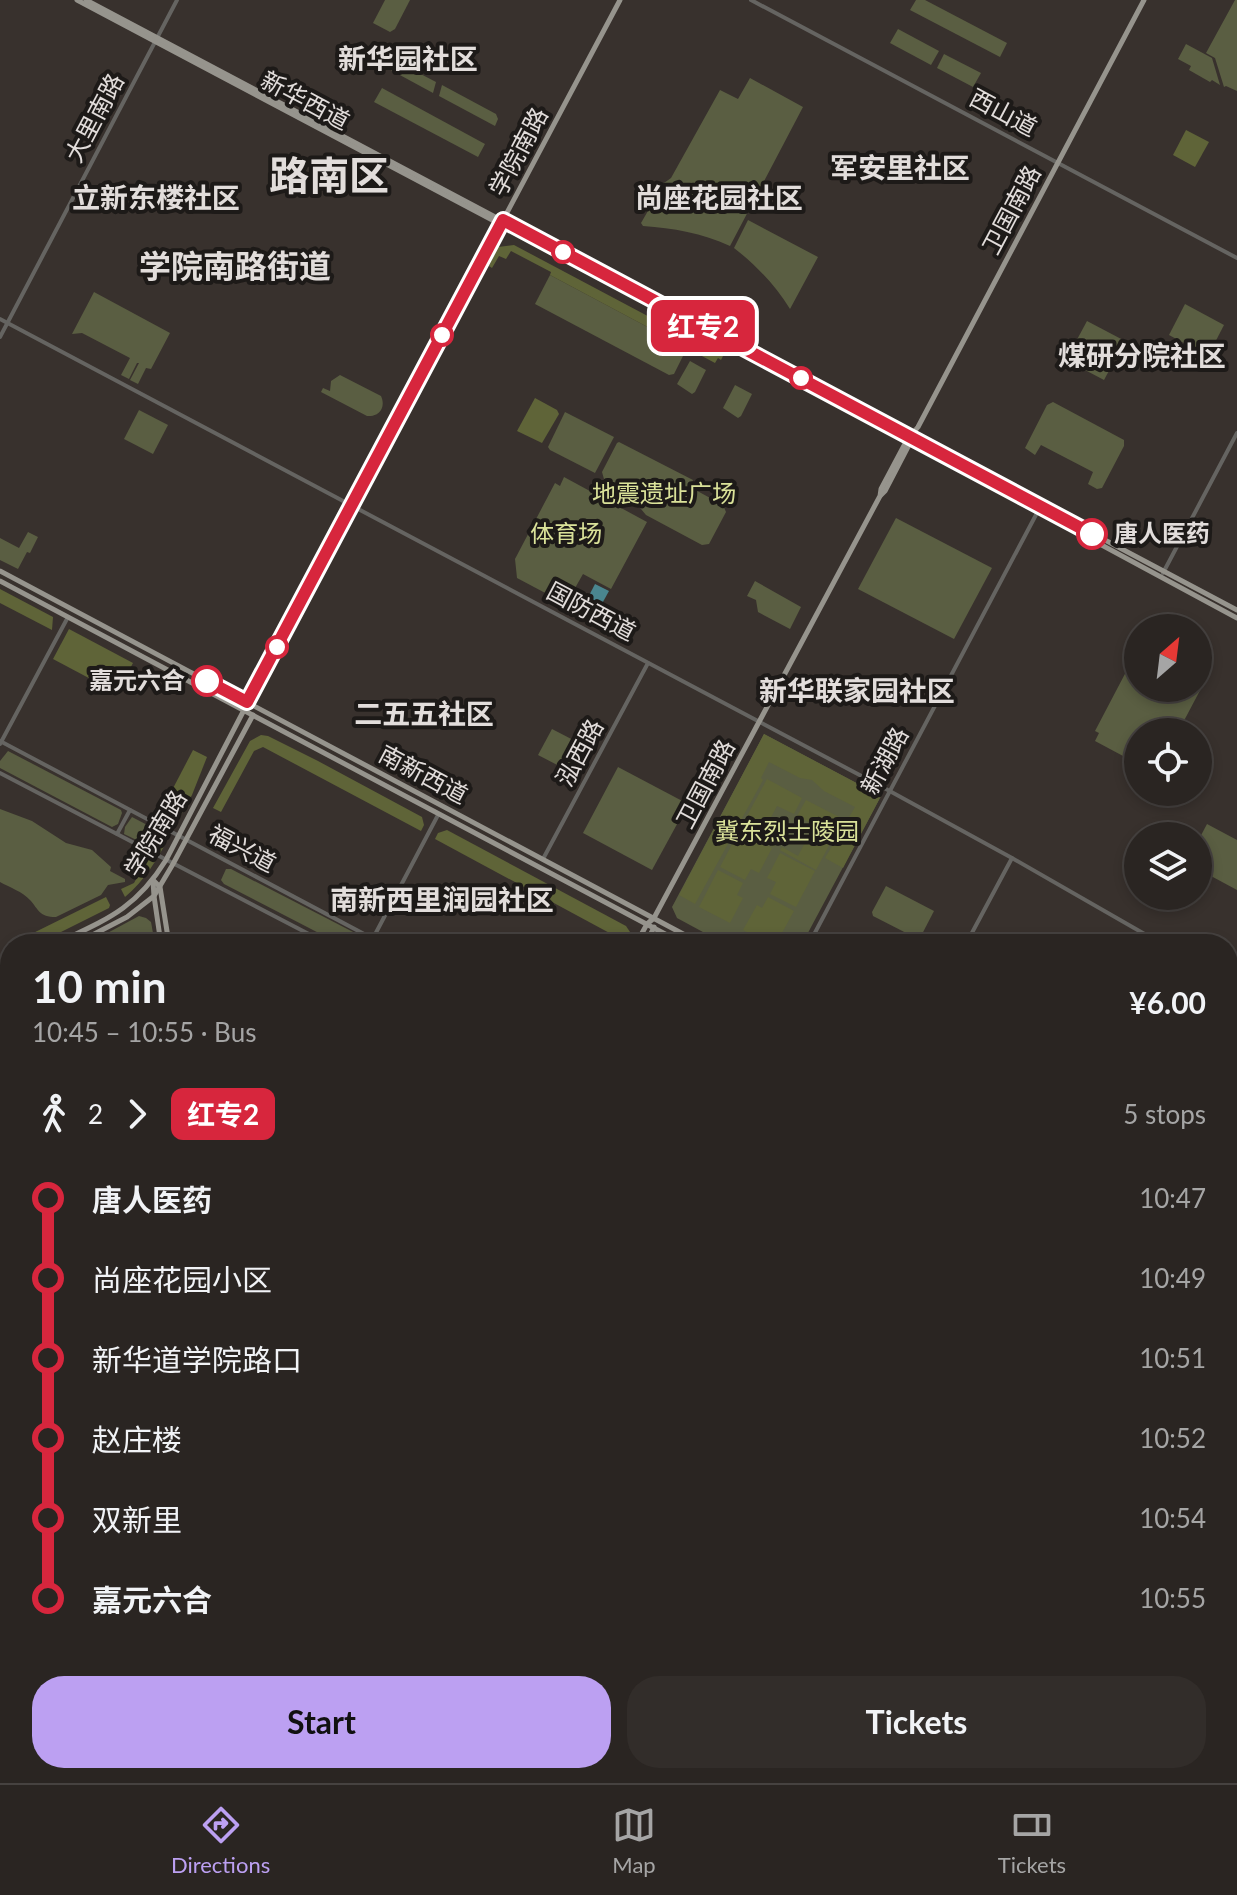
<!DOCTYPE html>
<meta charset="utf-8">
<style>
body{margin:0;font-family:Lato,"Noto Sans SC",sans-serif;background:#322d2a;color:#f1f3f6;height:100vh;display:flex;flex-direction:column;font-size:30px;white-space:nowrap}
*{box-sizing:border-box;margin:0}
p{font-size:26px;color:#a5a5a5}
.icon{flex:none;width:44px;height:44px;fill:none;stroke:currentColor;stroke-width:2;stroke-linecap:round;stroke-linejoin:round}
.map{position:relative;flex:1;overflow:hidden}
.side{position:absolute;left:0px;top:934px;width:1238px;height:850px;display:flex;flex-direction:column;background:#2a2522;border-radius:32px 32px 0 0;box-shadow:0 4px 12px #0003,0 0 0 2px #464240}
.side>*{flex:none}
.badge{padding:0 16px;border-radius:12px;font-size:28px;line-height:52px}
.needle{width:52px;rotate:28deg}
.buttons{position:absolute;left:1124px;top:614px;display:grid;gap:16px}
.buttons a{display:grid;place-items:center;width:88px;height:88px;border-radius:50%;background:#2a2522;box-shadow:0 4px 12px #0003,0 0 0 2px #464240;font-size:40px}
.map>.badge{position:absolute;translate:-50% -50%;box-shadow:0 0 0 4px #fff}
.legs{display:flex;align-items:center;gap:12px;height:88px;padding:0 32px;font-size:26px}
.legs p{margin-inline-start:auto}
.summary{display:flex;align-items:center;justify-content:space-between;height:136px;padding:0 32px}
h1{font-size:44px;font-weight:700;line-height:60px}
.cta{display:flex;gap:16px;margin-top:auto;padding:16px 32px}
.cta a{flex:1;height:92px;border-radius:32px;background:#bca0f2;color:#111;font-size:32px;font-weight:700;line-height:92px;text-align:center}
.cta a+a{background:#322d2a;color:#f1f3f6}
ul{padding:0 32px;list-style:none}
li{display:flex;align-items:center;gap:28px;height:80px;font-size:30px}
li i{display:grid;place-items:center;width:12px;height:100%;margin:0 10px;background:currentColor}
li i::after{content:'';width:20px;height:20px;margin:-10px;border:6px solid;border-radius:50%;background:#2a2522}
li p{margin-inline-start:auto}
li:first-child i{background:linear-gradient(#0000 50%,currentColor 0)}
li:last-child i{background:linear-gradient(currentColor 50%,#0000 0)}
.dock{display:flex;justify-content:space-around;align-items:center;height:112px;border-top:2px solid #464240;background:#2a2522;font-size:22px;color:#a5a5a5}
.dock a{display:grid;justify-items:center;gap:4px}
.dock .on{color:#bca0f2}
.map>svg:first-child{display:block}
.green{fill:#5a5e42}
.forest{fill:#5f6438}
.water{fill:#4a868f}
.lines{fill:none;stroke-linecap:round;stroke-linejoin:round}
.minor{stroke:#656461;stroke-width:4}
.major{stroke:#96948d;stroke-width:5}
.line-1-casing{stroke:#fff;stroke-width:18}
.line-1{stroke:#d7263d;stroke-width:12}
.stop-1-dot{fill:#fff;stroke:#d7263d;stroke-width:4}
.labels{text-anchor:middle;stroke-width:8;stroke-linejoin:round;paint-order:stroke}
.street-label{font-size:24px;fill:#e2dddb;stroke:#1d1a18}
.park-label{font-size:24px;fill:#dae299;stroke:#1d1a18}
.stop-label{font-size:24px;font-weight:bold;fill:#e2dddb;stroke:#1d1a18;text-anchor:start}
.quarter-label{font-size:28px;font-weight:bold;fill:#e2dddb;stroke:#1d1a18}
.district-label{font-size:32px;font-weight:bold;fill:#e2dddb;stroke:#1d1a18}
.town-label{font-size:40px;font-weight:bold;fill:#e2dddb;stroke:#1d1a18}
</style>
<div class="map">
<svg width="1237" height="1783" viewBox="0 0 1237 1783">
<rect width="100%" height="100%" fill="#38312d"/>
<!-- green -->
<g class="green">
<path d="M385 0H410L395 29 390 32 373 23Z"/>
<path d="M916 0H925L1007 43 1000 57 910 10Z"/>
<path d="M1235 0H1237V91L1226 86 1224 87 1215 58 1206 53Z"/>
<path d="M898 29 939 51 931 65 890 43Z"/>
<path d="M1186 44 1212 58 1220 85 1212 80 1210 82 1189 70 1191 66 1178 59Z"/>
<path d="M944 54 981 73 973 87 937 68Z"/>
<path d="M392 59 436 82 433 93 387 68Z"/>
<path d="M750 78 803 107 730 246C702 233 673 228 643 226L641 223 664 183 671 178 720 90 738 99Z"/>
<path d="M442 85 496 114 498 119 495 126 439 96Z"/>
<path d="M382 88 485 144 478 157 374 102Z"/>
<path d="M748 220 818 257 790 309C775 285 756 265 734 248Z"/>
<path d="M550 275 687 348 674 374 669 375 535 304Z"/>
<path d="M94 292 170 333 151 369 146 368 138 384 130 380 139 363H137L129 379 121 375 130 358 82 333 72 334Z"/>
<path d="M1185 304 1224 325 1208 356 1169 335Z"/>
<path d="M1087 321 1125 341 1104 380 1066 360Z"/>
<path d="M690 361 706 370 695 392 692 394 677 384Z"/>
<path d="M340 375 381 396C386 407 380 417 367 416L321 392 323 388 330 391 331 381Z"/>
<path d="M735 385 752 394 741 416 738 418 723 408Z"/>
<path d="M1053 402 1124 440V446L1102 488 1097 489 1088 484 1093 472 1041 445 1035 455 1025 448 1047 405Z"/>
<path d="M139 410 168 425 153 454 124 439Z"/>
<path d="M565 412 614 437 595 473 550 450 548 447Z"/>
<path d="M619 442 693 480 690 487 723 505 726 512 709 544 702 545 646 515 626 491 604 479 602 472 617 443Z"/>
<path d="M564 477 647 522 611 589 583 574 566 604 517 578 515 559 555 483 560 486Z"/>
<path d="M896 518 992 568 954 639 858 589Z"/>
<path d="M28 532 38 537 30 553 27 552 18 569 0 560V538L19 548Z"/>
<path d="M755 581 801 607 790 629 758 612 756 600 747 596Z"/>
<path d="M1138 649V688H1198V677L1205 681 1178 732H1138V764L1095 741 1099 733 1095 731Z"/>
<path d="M552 729 581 744 567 770 538 755Z"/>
<path d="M764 734 881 796 802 944H736L723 937 714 938 677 918 672 907Z"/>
<path d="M8 751 121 810 122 813 118 824 112 827 0 768V761Z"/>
<path d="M618 767 688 804 652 870 583 833Z"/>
<path d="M0 809 32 821 66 843 92 850 111 867 110 871 125 879V882L108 885 101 895 56 917C39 917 39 910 30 900 23 892 9 887 0 882Z"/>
<path d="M132 817 153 828 156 832 149 846 124 834 125 827Z"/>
<path d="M1207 824 1237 840V890L1198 869V841Z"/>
<path d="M226 869H231L357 934 358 939 355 944H340L224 884 221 880Z"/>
<path d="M886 886 934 911 920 938H916L873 916 872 912Z"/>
<path d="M139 916 146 918 151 922 155 944H87Z"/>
<path d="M10 986V1495L0 1499V991Z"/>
<path d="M1228 1429H1237V1520L1228 1526Z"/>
<path d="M10 1515V1774H883L879 1783H0V1519Z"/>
</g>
<!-- forest -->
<g class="forest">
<path d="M1186 130 1209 142 1195 167 1173 155Z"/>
<path d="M514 245 723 356 721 360 718 358 715 363 550 275 551 272 511 251 506 259 499 256 492 268 489 266 498 247Z"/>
<path d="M535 398 557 410 559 414 542 443 517 431Z"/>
<path d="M0 589 53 617 52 630 0 603Z"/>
<path d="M69 629 133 663 117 693 53 659Z"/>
<path d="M764 734 881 796 843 868 825 858 855 807 824 791 812 780 800 778 769 762 761 778 763 780 695 904 679 895Z"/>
<path d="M261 735 268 736 318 761 422 817 424 825 421 831 263 747 254 751 221 812 213 808 250 741Z"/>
<path d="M193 750 207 757 192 795 174 827 157 819Z"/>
<path d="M767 779 802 798 794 814 777 806 761 836 775 844 774 847 740 829Z"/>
<path d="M806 800 843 819 816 870 780 850 782 847 798 856 814 825 797 816Z"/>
<path d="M447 830 626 926 632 935 628 943 435 839 438 833Z"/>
<path d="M739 831 772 848 759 873 751 869 745 880 720 867Z"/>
<path d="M161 833 169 837C157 860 145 880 125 897L121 889 134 883Z"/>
<path d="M780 853 815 871 796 907 770 894 776 882 767 878Z"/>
<path d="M718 870 743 883 737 895 743 898 730 923 699 907Z"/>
<path d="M106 897 110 905 109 908 37 944H11Z"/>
<path d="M768 897 794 911 776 944H769L743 930 757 905 762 908Z"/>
</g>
<!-- water -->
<g class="water">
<path d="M595 584 609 591 594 618 581 611Z"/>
<path d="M0 1621 8 1623 10 1629V1673L0 1669Z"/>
</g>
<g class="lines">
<!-- minor -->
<g class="minor">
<path d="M751 0 1237 258"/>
<path d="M0 319 886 789 1012 858 1162 944"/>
<path d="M0 337 177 0"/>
<path d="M1163 573 1237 433"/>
<path d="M0 741 383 944"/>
<path d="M0 744 68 617"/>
<path d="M0 773 328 944"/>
<path d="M117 834 130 810"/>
<path d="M543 859 648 663"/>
<path d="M370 944 438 815"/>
<path d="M809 944 1038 511"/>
<path d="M966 944 1012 858"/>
<path d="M1228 982 1237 987"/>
<path d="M1228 1538 1237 1532"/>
</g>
<!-- major -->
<g class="major">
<path d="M77 0 907 440 1237 618"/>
<path d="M86 0 1237 610"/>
<path d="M881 495 885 491 911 441"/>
<path d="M0 571 702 944"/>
<path d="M0 581 684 944"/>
<path d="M153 880 160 887 169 944"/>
<path d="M153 881 154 896 161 944"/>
<path d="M55 944C105 920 135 910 166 860L244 710 247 702 620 0"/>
<path d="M75 944 127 917 154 896 173 864 253 715"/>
<path d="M636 944 647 924 654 918 880 496 881 489 907 440 918 427 1144 0"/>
<path d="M646 944 654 927"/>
<path d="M0 958 10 963"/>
<path d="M0 968 10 973"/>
<path d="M0 981 10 976"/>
<path d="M1228 1076 1237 1060"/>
<path d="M1228 1097 1237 1080"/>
<path d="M1228 1235 1236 1244"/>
<path d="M1228 1248 1237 1255"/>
<path d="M1228 1257 1237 1264"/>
<path d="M0 1506 10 1502"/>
<path d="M0 1515 10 1511"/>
<path d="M882 1783 886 1774"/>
<path d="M890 1783 894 1774"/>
<path d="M896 1783 900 1774"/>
<path d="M902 1783 906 1774"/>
</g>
</g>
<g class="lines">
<!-- line-1 casing -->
<g class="line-1-casing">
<path id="line-1" d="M207 681 247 702 503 220 1092 534"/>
</g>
<!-- line-1 -->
<use href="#line-1" class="line-1"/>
</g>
<!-- markers -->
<g class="stop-1-dot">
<circle cx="563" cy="252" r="10"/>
<circle cx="442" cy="335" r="10"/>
<circle cx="801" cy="378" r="10"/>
<circle cx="1092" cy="534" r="14"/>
<circle cx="277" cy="647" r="10"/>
<circle cx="207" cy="681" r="14"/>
</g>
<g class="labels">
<!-- street labels -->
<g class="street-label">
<text transform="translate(305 101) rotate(28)" y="8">新华西道</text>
<text transform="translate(1003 113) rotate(28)" y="8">西山道</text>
<text transform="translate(95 118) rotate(-62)" y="8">大里南路</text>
<text transform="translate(519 152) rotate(-62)" y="8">学院南路</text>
<text transform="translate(1012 210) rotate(-62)" y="8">卫国南路</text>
<text transform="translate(591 612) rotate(28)" y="8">国防西道</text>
<text transform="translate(580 753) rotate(-62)" y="8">泓西路</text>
<text transform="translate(885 761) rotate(-62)" y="8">新湖路</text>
<text transform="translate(423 775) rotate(28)" y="8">南新西道</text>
<text transform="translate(706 784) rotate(-62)" y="8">卫国南路</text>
<text transform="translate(156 834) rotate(-59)" y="8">学院南路</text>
<text transform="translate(242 849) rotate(28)" y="8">福兴道</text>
</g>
<!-- park labels -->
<g class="park-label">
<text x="664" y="502">地震遗址广场</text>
<text x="566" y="542">体育场</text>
<text x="787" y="840">冀东烈士陵园</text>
</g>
<!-- stop labels -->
<g class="stop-label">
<text x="1114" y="542">唐人医药</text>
<text x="185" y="689" text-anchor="end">嘉元六合</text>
</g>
<!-- quarter labels -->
<g class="quarter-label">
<text x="408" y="69">新华园社区</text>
<text x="900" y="178">军安里社区</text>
<text x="156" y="208">立新东楼社区</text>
<text x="719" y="208">尚座花园社区</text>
<text x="1142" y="366">煤研分院社区</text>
<text x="857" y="701">新华联家园社区</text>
<text x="424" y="724">二五五社区</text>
<text x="442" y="910">南新西里润园社区</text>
</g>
<!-- district labels -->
<g class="district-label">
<text x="235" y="278">学院南路街道</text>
</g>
<!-- town labels -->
<g class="town-label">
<text x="329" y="190">路南区</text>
</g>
</g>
</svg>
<div class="buttons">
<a><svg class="needle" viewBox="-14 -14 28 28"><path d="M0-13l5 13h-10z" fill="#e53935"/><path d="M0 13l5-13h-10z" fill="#a5a5a5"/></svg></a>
<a><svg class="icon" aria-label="locate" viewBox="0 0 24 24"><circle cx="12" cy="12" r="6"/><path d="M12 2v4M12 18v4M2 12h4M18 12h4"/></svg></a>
<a><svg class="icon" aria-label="layers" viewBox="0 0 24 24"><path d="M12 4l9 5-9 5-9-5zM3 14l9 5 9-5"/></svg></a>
</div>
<b class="badge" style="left:703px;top:326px;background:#d7263d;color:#fff">红专2</b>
<section class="side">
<div class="summary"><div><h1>10 min</h1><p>10:45 – 10:55 · Bus</p></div><b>¥6.00</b></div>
<div class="legs"><svg class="icon" aria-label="walk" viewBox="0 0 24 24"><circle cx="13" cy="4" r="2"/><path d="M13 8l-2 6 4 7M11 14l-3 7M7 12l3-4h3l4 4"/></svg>2<svg class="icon" aria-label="forward" viewBox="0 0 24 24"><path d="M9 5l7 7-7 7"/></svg><b class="badge" style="background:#d7263d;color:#fff">红专2</b><p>5 stops</p></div>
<ul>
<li><i style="color:#d7263d"></i><b>唐人医药</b><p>10:47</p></li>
<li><i style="color:#d7263d"></i><span>尚座花园小区</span><p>10:49</p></li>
<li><i style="color:#d7263d"></i><span>新华道学院路口</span><p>10:51</p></li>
<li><i style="color:#d7263d"></i><span>赵庄楼</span><p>10:52</p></li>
<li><i style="color:#d7263d"></i><span>双新里</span><p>10:54</p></li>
<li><i style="color:#d7263d"></i><b>嘉元六合</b><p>10:55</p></li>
</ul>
<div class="cta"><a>Start</a><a>Tickets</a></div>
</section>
</div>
<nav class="dock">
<a class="on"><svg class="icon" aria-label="directions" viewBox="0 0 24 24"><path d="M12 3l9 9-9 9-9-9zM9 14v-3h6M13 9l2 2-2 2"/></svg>Directions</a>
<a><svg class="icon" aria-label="map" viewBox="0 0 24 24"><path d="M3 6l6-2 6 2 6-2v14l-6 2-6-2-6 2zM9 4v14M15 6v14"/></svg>Map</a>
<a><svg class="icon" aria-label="tickets" viewBox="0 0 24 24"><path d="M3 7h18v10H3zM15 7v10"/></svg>Tickets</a>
</nav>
